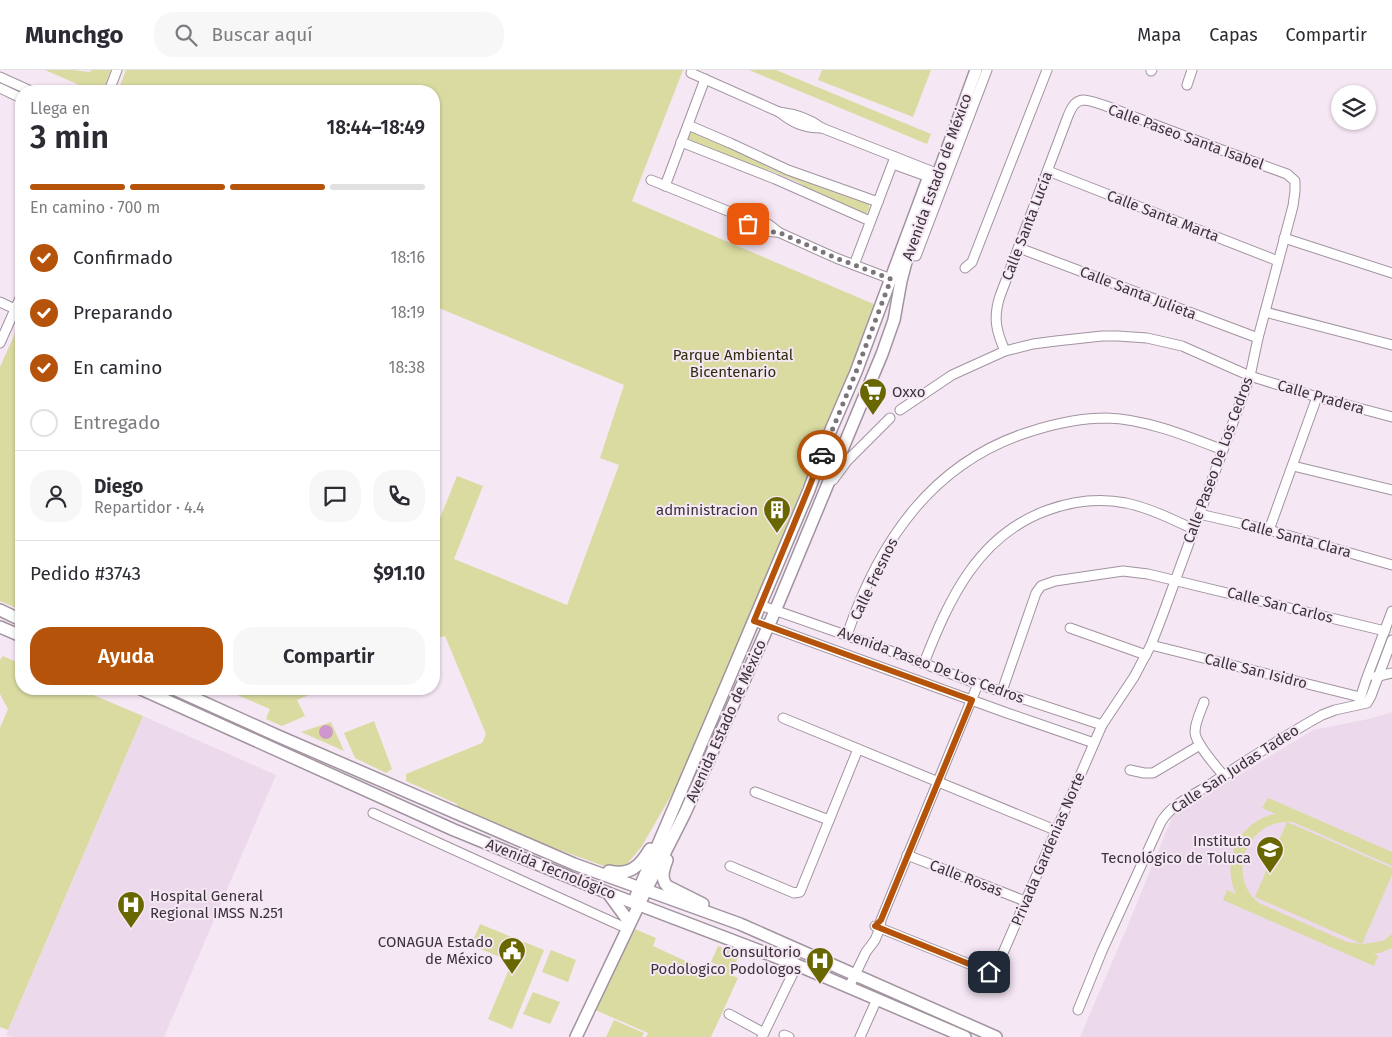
<!DOCTYPE html>
<html lang="es">
<meta charset="utf-8">
<style>
:root{--surface:#fff;--page:#f7f7f7;--text:#2b2b33;--muted:#7c7c81;--line:#e1e1e2;--accent:#b45309}
body{margin:0;font-family:"Fira Sans",sans-serif;background:var(--page);color:var(--text);height:100vh;display:flex;flex-direction:column;font-size:19px;white-space:nowrap}
*{box-sizing:border-box;margin:0}
p{font-size:16px;color:var(--muted)}
.icon{flex:none;width:28px;height:28px;fill:none;stroke:currentColor;stroke-width:2;stroke-linecap:round;stroke-linejoin:round}
.map{position:relative;flex:1;overflow:hidden}
.panel{position:absolute;left:15px;top:15px;width:425px;height:610px;display:flex;flex-direction:column;background:var(--surface);border-radius:20px;box-shadow:0 1px 4px #0004}
.panel>*{flex:none}
.fabs{position:absolute;left:1331px;top:15px;display:grid;gap:10px}
.fabs a{display:grid;place-items:center;width:45px;height:45px;border-radius:50%;background:var(--surface);box-shadow:0 1px 4px #0004;font-size:25px}
.pin{position:absolute;display:grid;place-items:center;width:42px;height:42px;color:#fff;margin:-21px;border-radius:10px;box-shadow:0 2px 8px #0006}
.courier{position:absolute;display:grid;place-items:center;width:50px;height:50px;margin:-25px;border:4px solid #b45309;border-radius:50%;background:#fff;color:#222;box-shadow:0 1px 6px #0007}
.head em{font-style:normal;font-weight:600}
.head div{display:flex;flex-direction:column-reverse}
.head{display:flex;align-items:center;justify-content:space-between;height:85px;padding:0 15px}
h1{font-size:32px;font-weight:600;line-height:38px}
.bar{display:grid;grid-template-columns:repeat(4,1fr);gap:8px 5px;align-content:center;height:60px;padding:0 15px}
.bar i{height:6px;border-radius:4px;background:var(--line)}
.bar .current{background:var(--accent)}
.bar p{grid-column:span 4}
.line{display:flex;align-items:center;gap:12px;padding:0 15px;border-top:1px solid var(--line)}
.line div{flex:1}
.round{display:grid;place-items:center;flex:none;width:52px;height:52px;border-radius:20px;background:var(--page)}
ol{padding:0 15px;list-style:none}
li{display:flex;align-items:center;gap:15px;height:55px}
li p{margin-inline-start:auto}
li .icon{padding:5px;border-radius:50%;background:var(--accent);color:#fff;stroke-width:4}
li:last-child{color:var(--muted)}
li i{width:28px;height:28px;border:2px solid var(--line);border-radius:50%}
.cta{display:flex;gap:10px;margin-top:auto;padding:10px 15px}
.cta a{flex:1;height:58px;border-radius:20px;background:var(--accent);color:#fff;font-size:20px;font-weight:600;line-height:58px;text-align:center}
.cta a+a{background:var(--page);color:var(--text)}
header{display:flex;align-items:center;gap:30px;box-sizing:border-box;height:70px;padding:0 25px;background:var(--surface);border-bottom:1px solid var(--line)}
header strong{font-size:24px}
nav{display:flex;gap:28px;margin-inline-start:auto;font-size:18px}
.search{width:350px;height:45px;background:var(--page);display:flex;align-items:center;gap:12px;box-sizing:border-box;padding:0 18px;border-radius:20px;color:var(--muted);font-size:19px}
.map>svg:first-child{display:block}
</style>
<header>
<strong>Munchgo</strong>
<div class="search"><svg class="icon" aria-label="search" viewBox="0 0 24 24"><circle cx="10" cy="10" r="6"/><path d="M15 15l6 6"/></svg>Buscar aquí</div>
<nav><a>Mapa</a><a>Capas</a><a>Compartir</a></nav>
</header>
<div class="map">
<svg width="1392" height="967" viewBox="0 0 1392 967">
<rect width="100%" height="100%" fill="#f6e7f5"/>
<g fill="#edd9ec">
<path d="M1392,642V967H1080L1125,862L1173,745L1313,660L1369,649Z"/>
<path d="M143,646L276,705L164,967H11L6,965Z"/>
</g>
<g fill="#dadba1">
<path d="M45,0H73L89,2L92,0H111L103,21H93Z"/>
<path d="M126,0H683L632,131L876,235L745,559L677,715L642,776L627,794L612,799L535,771L456,737L457,734L406,711V704L482,673L486,664L445,566L434,569V463L457,406L483,416L454,489L567,535L619,395L600,388L624,315L434,236V21H118Z"/>
<path d="M749,0H776L931,64L927,74Z"/>
<path d="M822,0H931L913,47L818,10Z"/>
<path d="M694,61L734,78L772,99L824,116L867,132C870,136 870,139 867,143H864L819,126L798,112L774,102L739,90L697,74L690,70L688,68L689,64Z"/>
<path d="M21,250V540L0,531V297Z"/>
<path d="M3,586L21,594V619H79L143,646L8,960L0,957V658L8,639L0,624V590Z"/>
<path d="M209,619H323L297,630L305,646L282,656L266,649L270,639L235,624L216,622Z"/>
<path d="M374,651L392,699L386,703L355,688L344,663Z"/>
<path d="M331,652L344,681L301,662Z"/>
<path d="M1268,728L1392,782V796L1293,752C1249,747 1224,805 1259,833L1347,872L1362,874L1255,827L1287,752L1392,798V805L1362,874L1383,871L1392,864V878L1380,883H1374L1378,886L1374,896L1223,830L1227,820L1236,824C1220,791 1240,750 1276,744L1262,738Z"/>
<path d="M480,854L544,880L512,959L488,949L512,892L471,875Z"/>
<path d="M635,859L656,868L653,876L716,905L720,896L711,892L718,876L739,885L731,905L738,908L711,967H646L648,963L593,939Z"/>
<path d="M551,880L576,890L568,912L542,902Z"/>
<path d="M533,922L560,932L550,954L523,944Z"/>
<path d="M614,950L644,963L642,967H606Z"/>
</g>
<circle fill="#cf98cd" cx="326" cy="662" r="7"/>
<g fill="none" stroke-linecap="round" stroke-linejoin="round">
<defs>
<g id="minor">
<path d="M1151,1L1152,0"/>
<path d="M691,3L779,42C793,53 803,58 822,58"/>
<path d="M0,7L31,21"/>
<path d="M1187,15L1192,0"/>
<path d="M0,18L21,28"/>
<path d="M109,21L117,0"/>
<path d="M779,42C796,44 809,48 822,58L931,101"/>
<path d="M688,55L730,73L788,100L878,132"/>
<path d="M681,72L775,109L870,151"/>
<path d="M893,94L929,107"/>
<path d="M1048,101L1278,191"/>
<path d="M651,110L740,146C750,156 763,163 778,162"/>
<path d="M665,116L705,9"/>
<path d="M740,146C754,147 768,152 778,162L836,188L891,209"/>
<path d="M1284,168L1392,203"/>
<path d="M1019,178L1258,268"/>
<path d="M916,186L987,0"/>
<path d="M854,195L895,87"/>
<path d="M965,198L972,192L1047,0"/>
<path d="M0,232L15,239"/>
<path d="M1265,242L1392,275"/>
<path d="M0,273L21,226"/>
<path d="M900,340L952,305L1005,281L1033,274L1056,271L1102,266H1118L1147,268L1182,276L1250,306L1317,327L1392,347"/>
<path d="M1293,396L1392,420"/>
<path d="M833,410L847,391L890,348"/>
<path d="M1199,444L1269,460L1392,495"/>
<path d="M1269,460L1317,327"/>
<path d="M760,535L885,579L978,614L1102,655"/>
<path d="M754,551L1007,643L1094,673"/>
<path d="M1070,558L1146,585"/>
<path d="M847,565C879,471 933,391 1032,361C1057,353 1081,348 1107,348C1145,349 1187,366 1223,380"/>
<path d="M1151,575L1360,627"/>
<path d="M924,593C949,529 978,465 1048,440C1073,431 1100,428 1126,433C1149,438 1172,449 1193,459"/>
<path d="M1375,607L1392,603"/>
<path d="M1002,621L1036,523L1041,516L1055,511L1123,501L1148,504L1385,561"/>
<path d="M1204,632C1201,641 1195,652 1195,662C1195,673 1216,696 1223,705"/>
<path d="M1359,632L1366,610L1392,541"/>
<path d="M783,648L1055,760"/>
<path d="M1130,700L1144,703H1153L1200,675"/>
<path d="M755,722L829,750"/>
<path d="M373,743L628,859"/>
<path d="M907,785L1025,831"/>
<path d="M730,796L794,823L800,822L858,679"/>
<path d="M875,856L989,902L994,901L996,899L1102,655L1134,607L1151,575L1163,544L1250,306L1258,268L1293,136L1295,121V111L1287,104C1237,86 1187,67 1137,48C1124,43 1095,30 1083,30C1074,31 1071,39 1068,46L1000,226C993,247 996,261 1005,281"/>
<path d="M849,917L866,882L875,870L880,858L881,850L978,614"/>
<path d="M1078,940L1102,881L1161,752C1171,735 1190,727 1206,717C1244,692 1282,667 1322,645L1335,640L1367,633L1371,626L1392,570"/>
<path d="M729,944L764,963"/>
<path d="M784,965L789,967"/>
<path d="M762,967L797,895"/>
<path d="M860,967L877,929"/>
</g>
<g id="major">
<path d="M0,540L21,550"/>
<path d="M0,557L21,566"/>
<path d="M141,619L454,760L608,823L797,895L965,967"/>
<path d="M174,619L278,666L574,794L740,854L996,967"/>
<path d="M667,790C664,798 660,808 667,816L703,834"/>
<path d="M609,801C630,806 640,796 650,779"/>
<path d="M608,823L627,849"/>
<path d="M636,826L729,609L809,420L830,362L856,302L928,109"/>
<path d="M576,967L646,820L685,743L775,541L882,284L894,250L901,211L906,192L976,0"/>
</g>
</defs>
<use href="#minor" stroke="#a193a0" stroke-width="11"/>
<use href="#major" stroke="#a193a0" stroke-width="14"/>
<use href="#minor" stroke="#fff" stroke-width="9"/>
<use href="#major" stroke="#fff" stroke-width="11"/>
</g>
<g fill="none" stroke-linecap="round" stroke-linejoin="round">
<path stroke="#7c737b" stroke-width="5" stroke-dasharray="0 9" d="M748,154L768,162H778L836,188L891,209L856,302L822,385"/>
<path stroke="#b45309" stroke-width="6" d="M822,385L808,420L754,551L972,630L881,850L875,856L989,902"/>
</g>
<defs>
<symbol id="supermarket-pin" viewBox="-11 -11 22 30"><path d="M0 17L-7.5 6A9.5 9.5 0 1 1 7.5 6Z" fill="#696700" stroke="#f6e7f5"/><path d="M-6-5.5h2.5l.6 2H6L4.5 2H-2.5L-4.4-4H-6ZM-1.5 3.2a1.3 1.3 0 1 0 .1 0ZM3 3.2a1.3 1.3 0 1 0 .1 0Z" fill="#fff"/></symbol>
<symbol id="building-pin" viewBox="-11 -11 22 30"><path d="M0 17L-7.5 6A9.5 9.5 0 1 1 7.5 6Z" fill="#696700" stroke="#f6e7f5"/><path d="M-4-6H4V6H1V3H-1V6H-4ZM-2.5-4.3h1.7v1.8h-1.7ZM.8-4.3h1.7v1.8H.8ZM-2.5-1h1.7V.8h-1.7ZM.8-1h1.7V.8H.8Z" fill="#fff"/></symbol>
<symbol id="university-pin" viewBox="-11 -11 22 30"><path d="M0 17L-7.5 6A9.5 9.5 0 1 1 7.5 6Z" fill="#696700" stroke="#f6e7f5"/><path d="M0-5L7-2L0 1L-7-2ZM-4 1L0 2.5L4 1V4Q0 6-4 4Z" fill="#fff"/></symbol>
<symbol id="hospital-pin" viewBox="-11 -11 22 30"><path d="M0 17L-7.5 6A9.5 9.5 0 1 1 7.5 6Z" fill="#696700" stroke="#f6e7f5"/><path d="M-5-5h3v3.5h4V-5h3V5h-3V1.5h-4V5h-3Z" fill="#fff"/></symbol>
<symbol id="civic-pin" viewBox="-11 -11 22 30"><path d="M0 17L-7.5 6A9.5 9.5 0 1 1 7.5 6Z" fill="#696700" stroke="#f6e7f5"/><path d="M-.6-6.5H3V-4.5H.6V-3L4-1V1h2V6H-6V1h2V-1L-.6-3ZM-1.2 2.5V6h2.4V2.5Z" fill="#fff"/></symbol>
</defs>
<g fill-rule="evenodd">
<use href="#supermarket-pin" x="857" y="306" width="32" height="43"/>
<use href="#building-pin" x="761" y="424" width="32" height="43"/>
<use href="#university-pin" x="1254" y="764" width="32" height="43"/>
<use href="#hospital-pin" x="115" y="819" width="32" height="43"/>
<use href="#civic-pin" x="496" y="865" width="32" height="43"/>
<use href="#hospital-pin" x="804" y="875" width="32" height="43"/>
</g>
<g text-anchor="middle" dominant-baseline="central" stroke-width="4" stroke-linejoin="round" paint-order="stroke">
<g font-size="15" fill="#3a343a" stroke="#f6e7f5">
<text transform="translate(1186 67) rotate(20)">Calle Paseo Santa Isabel</text>
<text transform="translate(937 107) rotate(-70)">Avenida Estado de México</text>
<text transform="translate(1163 146) rotate(21)">Calle Santa Marta</text>
<text transform="translate(1027 156) rotate(-69)">Calle Santa Lucía</text>
<text transform="translate(1138 223) rotate(21)">Calle Santa Julieta</text>
<text transform="translate(1321 327) rotate(16)">Calle Pradera</text>
<text transform="translate(1218 390) rotate(-70)">Calle Paseo De Los Cedros</text>
<text transform="translate(1296 468) rotate(15)">Calle Santa Clara</text>
<text transform="translate(874 509) rotate(-64)">Calle Fresnos</text>
<text transform="translate(1280 535) rotate(14)">Calle San Carlos</text>
<text transform="translate(931 595) rotate(20)">Avenida Paseo De Los Cedros</text>
<text transform="translate(1256 601) rotate(14)">Calle San Isidro</text>
<text transform="translate(726 651) rotate(-66)">Avenida Estado de México</text>
<text transform="translate(1235 699) rotate(-33)">Calle San Judas Tadeo</text>
<text transform="translate(1048 779) rotate(-67)">Privada Gardenias Norte</text>
<text transform="translate(551 799) rotate(22)">Avenida Tecnológico</text>
<text transform="translate(966 808) rotate(21)">Calle Rosas</text>
</g>
<g font-size="15" fill="#2d2d0c" stroke="#f6e7f5">
<text x="733" y="285">Parque Ambiental<tspan x="733" dy="17">Bicentenario</tspan></text>
</g>
<g font-size="15" fill="#3a343a" stroke="#f6e7f5" text-anchor="end">
<text x="892" y="322" text-anchor="start">Oxxo</text>
<text x="758" y="440">administracion</text>
<text x="1251" y="771">Instituto<tspan x="1251" dy="17">Tecnológico de Toluca</tspan></text>
<text x="150" y="826" text-anchor="start">Hospital General<tspan x="150" dy="17">Regional IMSS N.251</tspan></text>
<text x="493" y="872">CONAGUA Estado<tspan x="493" dy="17">de México</tspan></text>
<text x="801" y="882">Consultorio<tspan x="801" dy="17">Podologico Podologos</tspan></text>
</g>
</g>
</svg>
<div class="fabs">
<a><svg class="icon" aria-label="layers" viewBox="0 0 24 24"><path d="M12 4l9 5-9 5-9-5zM3 14l9 5 9-5"/></svg></a>
</div>
<div class="pin" style="left:748px;top:154px;background:#ea580c"><svg class="icon" aria-label="bag" viewBox="0 0 24 24"><path d="M5 8h14l-1 12H6zM9 8a3 3 0 0 1 6 0"/></svg></div>
<div class="pin" style="left:989px;top:902px;background:#1f2937"><svg class="icon" aria-label="home" viewBox="0 0 24 24"><path d="M3 11l9-7 9 7M6 9v11h12V9"/></svg></div>
<div class="courier" style="left:822px;top:385px"><svg class="icon" aria-label="car" viewBox="0 0 24 24"><path d="M5 17H2v-5l4-1 3-4h7l3 4 3 1v5h-3M9 17h6M6 11h13"/><circle cx="7" cy="17" r="2"/><circle cx="17" cy="17" r="2"/></svg></div>
<section class="panel">
<div class="head"><div><h1>3 min</h1><p>Llega en</p></div><em>18:44–18:49</em></div>
<div class="bar"><i class="current"></i><i class="current"></i><i class="current"></i><i></i><p>En camino · 700 m</p></div>
<ol>
<li><svg class="icon" aria-label="check" viewBox="0 0 24 24"><path d="M5 12l5 5 9-10"/></svg>Confirmado<p>18:16</p></li>
<li><svg class="icon" aria-label="check" viewBox="0 0 24 24"><path d="M5 12l5 5 9-10"/></svg>Preparando<p>18:19</p></li>
<li><svg class="icon" aria-label="check" viewBox="0 0 24 24"><path d="M5 12l5 5 9-10"/></svg>En camino<p>18:38</p></li>
<li><i></i>Entregado</li>
</ol>
<div class="line" style="height:90px"><a class="round"><svg class="icon" aria-label="person" viewBox="0 0 24 24"><circle cx="12" cy="8" r="4"/><path d="M4 21q1-7 8-7t8 7"/></svg></a><div><b>Diego</b><p>Repartidor · 4.4</p></div><a class="round"><svg class="icon" aria-label="chat" viewBox="0 0 24 24"><path d="M4 5h16v11H9l-5 4z"/></svg></a><a class="round"><svg class="icon" aria-label="phone" viewBox="0 0 24 24"><path d="M5 4h4l2 5-3 2q2 4 5 5l2-3 5 2v4C11 20 4 13 5 4z"/></svg></a></div>
<div class="line" style="height:65px"><div>Pedido #3743</div><b>$91.10</b></div>
<div class="cta"><a>Ayuda</a><a>Compartir</a></div>
</section>
</div>
